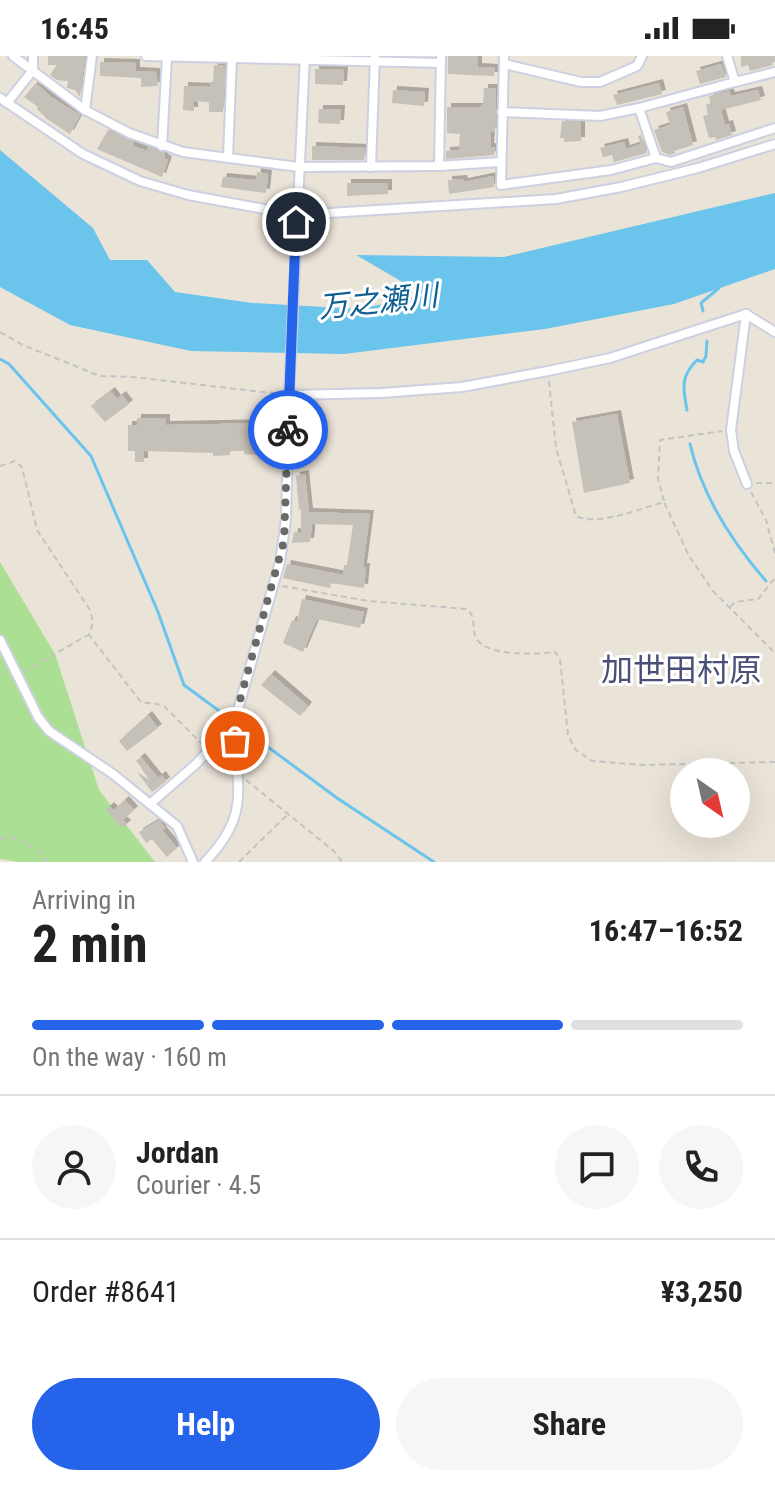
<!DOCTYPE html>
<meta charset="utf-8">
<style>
:root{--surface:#fff;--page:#f6f6f6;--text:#222;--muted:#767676;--line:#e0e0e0;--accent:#2563eb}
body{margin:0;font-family:"Roboto Condensed","Noto Sans JP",sans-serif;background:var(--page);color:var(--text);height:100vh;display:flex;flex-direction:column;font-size:30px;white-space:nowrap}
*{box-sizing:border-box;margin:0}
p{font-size:26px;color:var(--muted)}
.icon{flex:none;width:44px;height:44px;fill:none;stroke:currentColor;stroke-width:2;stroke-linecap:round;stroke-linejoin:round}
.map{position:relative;height:806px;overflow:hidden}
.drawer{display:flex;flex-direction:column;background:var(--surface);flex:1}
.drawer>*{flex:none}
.needle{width:52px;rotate:146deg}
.fabs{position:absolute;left:670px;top:702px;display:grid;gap:16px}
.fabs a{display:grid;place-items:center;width:80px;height:80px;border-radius:50%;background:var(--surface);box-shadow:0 8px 32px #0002;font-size:40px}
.pin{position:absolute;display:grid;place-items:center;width:68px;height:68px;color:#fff;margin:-34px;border:4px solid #fff;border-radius:50%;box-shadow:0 2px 8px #0007}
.courier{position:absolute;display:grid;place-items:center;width:80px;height:80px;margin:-40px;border:6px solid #2563eb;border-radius:50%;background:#fff;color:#222;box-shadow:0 2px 10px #0007}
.summary em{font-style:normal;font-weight:700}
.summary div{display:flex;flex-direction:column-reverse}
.summary{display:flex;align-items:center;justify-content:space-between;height:136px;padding:0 32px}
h1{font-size:52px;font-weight:700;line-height:60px}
.bar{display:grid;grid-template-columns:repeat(4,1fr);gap:12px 8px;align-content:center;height:96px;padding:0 32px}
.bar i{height:10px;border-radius:6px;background:var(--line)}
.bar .current{background:var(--accent)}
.bar p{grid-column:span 4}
.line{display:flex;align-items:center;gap:20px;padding:0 32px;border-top:2px solid var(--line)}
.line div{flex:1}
.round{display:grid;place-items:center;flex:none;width:84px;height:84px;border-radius:42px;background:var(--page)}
.primary-button{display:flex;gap:16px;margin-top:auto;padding:16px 32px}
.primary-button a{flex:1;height:92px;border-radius:48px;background:var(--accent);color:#fff;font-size:32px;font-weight:700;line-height:92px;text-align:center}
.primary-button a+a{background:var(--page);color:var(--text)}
.status{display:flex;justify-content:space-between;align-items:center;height:56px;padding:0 40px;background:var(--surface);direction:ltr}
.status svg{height:22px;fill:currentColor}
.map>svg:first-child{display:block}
</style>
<div class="status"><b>16:45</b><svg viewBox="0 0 49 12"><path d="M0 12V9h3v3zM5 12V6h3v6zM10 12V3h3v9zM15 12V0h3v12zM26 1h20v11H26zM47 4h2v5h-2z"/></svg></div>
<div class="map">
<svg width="775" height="806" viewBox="0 0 775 806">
<defs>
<filter id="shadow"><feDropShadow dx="4" dy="-4" stdDeviation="0" flood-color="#0004"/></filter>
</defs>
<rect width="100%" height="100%" fill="#eae3d8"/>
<path fill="#abe094" d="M0,506L55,598L99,734L155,806H19L0,803Z"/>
<path fill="#6bc4ec" d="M0,94L93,172L110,204H147L175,236L252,247L359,253L425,239L356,199L504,201L775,137V213L674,248L545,273L344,298L191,295L70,269L0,231Z"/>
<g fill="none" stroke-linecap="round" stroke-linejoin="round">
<g stroke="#6bc4ec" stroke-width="3">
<path d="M703,255L701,247L719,232"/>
<path d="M0,303L9,308L91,400L158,556L184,629L337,742L434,806"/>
<path d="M687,354C683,332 680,321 697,304L703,306L706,300L707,285"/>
<path d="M690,388C702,439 732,486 766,525"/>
</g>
</g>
<g fill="#c5c0b8" filter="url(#shadow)">
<path d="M48,0H85L80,41L75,34L67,32L68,25L57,24L50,19L57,9H48Z"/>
<path d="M448,0H478V11L495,12L494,20L448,18Z"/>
<path d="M741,0H775V5L772,6L773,9L750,15L748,9L741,11Z"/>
<path d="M100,6L136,7V15L156,16L158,30L141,31V22L100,20Z"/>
<path d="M721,8L726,21L700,28L696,15Z"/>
<path d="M214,9L225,10L223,56H209V47L207,46L194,45V55L183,54L184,30L210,31V26H213Z"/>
<path d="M315,13L344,14L343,29L315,28Z"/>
<path d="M36,27L51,41L80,59L70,78L47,63L37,53L38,51L24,41Z"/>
<path d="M659,27L662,38L617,49L613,39Z"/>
<path d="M484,32H496L495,76H491L490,91L495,92L494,99L446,103V95L459,94L460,78L447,77V51H480L483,48Z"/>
<path d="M393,34L425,36L424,50L392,47Z"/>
<path d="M758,34L761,44L721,54L725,69L729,68L732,79L716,84L715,81L709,82L703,60L708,59L706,49L711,47L709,40L729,35L731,40Z"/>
<path d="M683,51L693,89L674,95L675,97L670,99L662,96L654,74L670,69L666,56Z"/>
<path d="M319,53H341L340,68L318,67Z"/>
<path d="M562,65L581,66V85L564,86V82H560Z"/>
<path d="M108,74L134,86L133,90L147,95L148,91L165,97L164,102L168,104L162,121L97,93Z"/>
<path d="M641,79L647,97L614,106L612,99L603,101L600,92L624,86L626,93L641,88L638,80Z"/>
<path d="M312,90L365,92L364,104H312Z"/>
<path d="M257,116L268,118L266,137L221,131L223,121L256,124Z"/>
<path d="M493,120L494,131L449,138L448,124L463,123L464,126Z"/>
<path d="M347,127H388V138L347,140Z"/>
<path d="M111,335L117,343L122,339L129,348L105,366L91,350Z"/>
<path d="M617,358L630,427L584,437L572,366Z"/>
<path d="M137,362H166V369L274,367V394L261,395L260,398L256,399L244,398V395H230V399L213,400V397L144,395V406H135V395H128V369H137Z"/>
<path d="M305,418L309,456L370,458L363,511H366L364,532L331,527L330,532L283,522L287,508L343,519L344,509H347L353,469L312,468L310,486L292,487L294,476L301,477V453L299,454L296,420Z"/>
<path d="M302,543L364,556L360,572L317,563L303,596L283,587L292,564L297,566Z"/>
<path d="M271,618L308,650L300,660L261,629Z"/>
<path d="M148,659L158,672L127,695L119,685Z"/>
<path d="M141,701L158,722L162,719L166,725L152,736L137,716L153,726L136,705Z"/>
<path d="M125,744L134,754L123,764L127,768L122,772L106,754L110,750L114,754Z"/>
<path d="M159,764L165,772L162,774L177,792L167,801L152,783L146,787L139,776Z"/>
</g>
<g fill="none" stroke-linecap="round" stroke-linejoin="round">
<defs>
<g id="minor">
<path d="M13,0L85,54L129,77L183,96L299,111L439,110L500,106"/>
<path d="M146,0L441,7"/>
<path d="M504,0L501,129L611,114L656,102L671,106L775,72"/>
<path d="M504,8L581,26H600L637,10L642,0"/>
<path d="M735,26L775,16"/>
<path d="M0,42L83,98L140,125L188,139L297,159L556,143L621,131L698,112L775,88"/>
<path d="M7,47L33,14V0"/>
<path d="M639,52L656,102"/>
<path d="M85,54L92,0"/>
<path d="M502,56L600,60L639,52L735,26L727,0"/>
<path d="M162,90L167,0"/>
<path d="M228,102L232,0"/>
<path d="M439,110L441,0"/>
<path d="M371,111L375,0"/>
<path d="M746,258L731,374L734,395L747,428"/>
<path d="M746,258L775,276"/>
<path d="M289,339L381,337L462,331L548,315L610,302L746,258"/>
<path d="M0,584L38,661L49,675L113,718L177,770L193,806"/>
<path d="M151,747L196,708L221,681L235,676"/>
<path d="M205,806C260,749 228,722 237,657L280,506L286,463L289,339L305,0"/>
</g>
</defs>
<use href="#minor" stroke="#cdd0e0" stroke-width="12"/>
<g stroke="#c3c3c3" stroke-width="2" stroke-dasharray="6 4" stroke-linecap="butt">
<path d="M0,276L23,289L100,320L133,321L280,338"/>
<path d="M549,325L556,392L576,460C595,471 643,452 664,446L689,500L713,535L775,597"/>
<path d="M0,410L15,405L22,411L37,474L90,554L93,566L89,579L141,646L163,649L204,690"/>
<path d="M756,427H775"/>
<path d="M751,436L766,464L775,497"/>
<path d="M664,445L658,422L660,384L722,375"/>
<path d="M282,530L368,545L467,553C477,562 471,572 476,582C486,601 537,598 555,596L560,603L568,679L576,694L592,705L642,709L775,706"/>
<path d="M730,551L735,546L758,543L775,522"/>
<path d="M24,616L88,579"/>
<path d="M246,724L335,796L342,806"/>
<path d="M0,783C23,778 33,791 48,806"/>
<path d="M239,806L286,760"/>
</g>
<use href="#minor" stroke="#fff" stroke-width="8"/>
</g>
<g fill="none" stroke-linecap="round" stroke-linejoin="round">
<path stroke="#6b6965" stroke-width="8" stroke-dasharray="0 14.4" d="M235,685L240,644L284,485L288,374"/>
<path stroke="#2563eb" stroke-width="10" d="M288,374L296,166"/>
</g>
<g text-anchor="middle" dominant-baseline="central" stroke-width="6" stroke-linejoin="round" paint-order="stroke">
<g font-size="30" font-style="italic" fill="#0f5f93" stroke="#fff">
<text transform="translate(378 245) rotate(-6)">万之瀬川</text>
</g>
<g font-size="32" fill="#494f76" stroke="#fff">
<text x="681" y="614">加世田村原</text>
</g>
</g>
</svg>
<div class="fabs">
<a><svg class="needle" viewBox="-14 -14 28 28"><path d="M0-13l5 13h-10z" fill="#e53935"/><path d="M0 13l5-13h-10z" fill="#767676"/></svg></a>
</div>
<div class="pin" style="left:235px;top:685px;background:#ea580c"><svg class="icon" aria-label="bag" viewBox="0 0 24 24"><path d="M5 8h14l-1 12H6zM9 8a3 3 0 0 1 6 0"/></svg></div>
<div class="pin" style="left:296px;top:166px;background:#1f2937"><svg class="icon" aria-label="home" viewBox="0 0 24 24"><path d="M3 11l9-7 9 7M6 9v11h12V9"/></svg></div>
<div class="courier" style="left:288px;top:374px"><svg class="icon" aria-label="bike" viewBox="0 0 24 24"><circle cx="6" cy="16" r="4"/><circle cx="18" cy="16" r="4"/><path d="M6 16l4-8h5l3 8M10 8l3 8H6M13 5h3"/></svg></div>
</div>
<section class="drawer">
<div class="summary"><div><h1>2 min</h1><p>Arriving in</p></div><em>16:47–16:52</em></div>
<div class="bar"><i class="current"></i><i class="current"></i><i class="current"></i><i></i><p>On the way · 160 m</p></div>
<div class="line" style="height:144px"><a class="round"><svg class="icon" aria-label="person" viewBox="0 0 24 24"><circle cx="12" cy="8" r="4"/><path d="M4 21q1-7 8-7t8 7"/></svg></a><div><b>Jordan</b><p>Courier · 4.5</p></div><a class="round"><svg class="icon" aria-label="chat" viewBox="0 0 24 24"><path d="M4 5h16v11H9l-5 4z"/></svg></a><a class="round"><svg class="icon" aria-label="phone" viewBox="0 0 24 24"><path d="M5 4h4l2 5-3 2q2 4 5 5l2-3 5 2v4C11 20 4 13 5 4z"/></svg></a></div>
<div class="line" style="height:104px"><div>Order #8641</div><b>¥3,250</b></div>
<div class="primary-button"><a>Help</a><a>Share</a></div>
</section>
